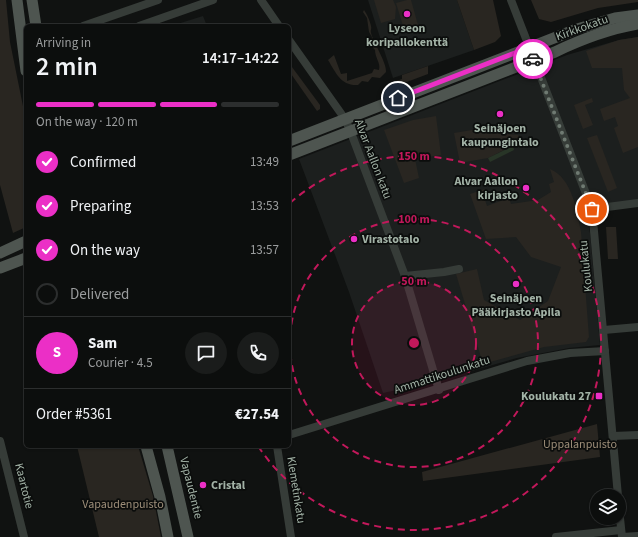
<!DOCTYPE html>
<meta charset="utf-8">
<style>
:root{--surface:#0c0e0d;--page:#1a1c1b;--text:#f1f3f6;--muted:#9a9c9d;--line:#2c2e2e;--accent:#eb2fc6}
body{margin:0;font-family:"Source Sans 3",sans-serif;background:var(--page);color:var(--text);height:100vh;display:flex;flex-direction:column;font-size:15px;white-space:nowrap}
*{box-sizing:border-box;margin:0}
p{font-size:13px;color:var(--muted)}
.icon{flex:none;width:22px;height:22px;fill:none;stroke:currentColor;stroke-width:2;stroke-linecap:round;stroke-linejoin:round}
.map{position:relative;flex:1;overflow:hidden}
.sheet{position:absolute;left:24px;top:24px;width:267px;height:424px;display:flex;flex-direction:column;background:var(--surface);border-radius:6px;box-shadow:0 1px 3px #0004,0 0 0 1px var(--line)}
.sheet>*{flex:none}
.fabs{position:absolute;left:590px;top:489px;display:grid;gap:8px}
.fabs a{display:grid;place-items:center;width:36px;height:36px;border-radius:50%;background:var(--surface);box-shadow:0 1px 3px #0004,0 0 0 1px var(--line);font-size:20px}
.pin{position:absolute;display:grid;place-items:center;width:34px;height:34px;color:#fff;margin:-17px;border:2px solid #fff;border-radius:50%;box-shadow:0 1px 4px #0007}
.courier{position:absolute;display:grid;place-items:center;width:40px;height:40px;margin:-20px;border:3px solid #eb2fc6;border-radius:50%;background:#fff;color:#222;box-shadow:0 1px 5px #0007}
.overview em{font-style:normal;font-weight:600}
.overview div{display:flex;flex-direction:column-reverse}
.overview{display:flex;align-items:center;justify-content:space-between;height:68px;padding:0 12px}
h1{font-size:26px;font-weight:600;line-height:30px}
.bar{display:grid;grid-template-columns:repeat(4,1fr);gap:6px 4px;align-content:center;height:48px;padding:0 12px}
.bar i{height:5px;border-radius:3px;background:var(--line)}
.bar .active{background:var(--accent)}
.bar p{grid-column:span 4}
.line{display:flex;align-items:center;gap:10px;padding:0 12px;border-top:1px solid var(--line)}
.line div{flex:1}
.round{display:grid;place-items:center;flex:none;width:42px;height:42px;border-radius:21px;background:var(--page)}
ol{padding:0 12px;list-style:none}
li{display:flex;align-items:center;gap:12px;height:44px}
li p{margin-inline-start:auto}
li .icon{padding:4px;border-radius:50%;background:var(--accent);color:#fff;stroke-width:4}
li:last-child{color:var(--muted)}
li i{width:22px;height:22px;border:2px solid var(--line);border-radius:50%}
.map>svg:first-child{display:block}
</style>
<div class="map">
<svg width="638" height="537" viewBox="0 0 638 537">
<rect width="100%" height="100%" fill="#101211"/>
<g fill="#1c1f1e">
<path d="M368,0H457L474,50L393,78Z"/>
<path d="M203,16L207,26H171Z"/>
<path d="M638,37V201L585,209L590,233L600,345L569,348L517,358L430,383L383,393L349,292L299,159L567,55L619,40Z"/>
</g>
<g fill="#292621">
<path d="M0,0H6L10,42L26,121V227L13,233L0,185Z"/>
<path d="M374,0H393L396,7L395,19L381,23Z"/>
<path d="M407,0H411L418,25L404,29L396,3Z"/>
<path d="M457,0H493L501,36L495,42L474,50Z"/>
<path d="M531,0H638V2L598,8L551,22L539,19Z"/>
<path d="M364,10C367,14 370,21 371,26C372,28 370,31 371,33C374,44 387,63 386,72L380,78L372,77L368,82L362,81L358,85C341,86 336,73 328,60L334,55L341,74L347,73V81L372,73L374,69L379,70C381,63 375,58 375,50L370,44L372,37L369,32L367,18L363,12Z"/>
<path d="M638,37V147L623,153L614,128L618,126L615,117L604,121L600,109L630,98L624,90L622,68H592L586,51L619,40Z"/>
<path d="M289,63L320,105V109L317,111L289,71Z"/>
<path d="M428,66V74L396,86V81L402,79V75Z"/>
<path d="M592,98L593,102L585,105L593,125L583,129L574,105Z"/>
<path d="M436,116L441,155L415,159L419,178L404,183L384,130L413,120Z"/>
<path d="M496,126L497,130L505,129L506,134L518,135L521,139L520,142L488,158L460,163L454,133Z"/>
<path d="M597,135L617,188L608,192L587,138Z"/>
<path d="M550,169C572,178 577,211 581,232L589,337L586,342L544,347L483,364L456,274L477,269L484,300L520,320L548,301L561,267L531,257L516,237L486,239L470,194L485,189L489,198L485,200L487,206L509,198L511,204L538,200L551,192L549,184L554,182Z"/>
<path d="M606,227H616L618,259H608Z"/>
<path d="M597,424L600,457L423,481L422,472Z"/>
<path d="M77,446H138L153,496L161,537H99Z"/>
</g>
<path fill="#283527" d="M513,146L514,150L490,162L488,158Z"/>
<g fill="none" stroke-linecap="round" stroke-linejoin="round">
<g stroke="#363c38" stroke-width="8">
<path d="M261,0L279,26"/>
<path d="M511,0L592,209L618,496"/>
<path d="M83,26L158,0"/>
<path d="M139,26L213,0"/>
<path d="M289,40L345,119L350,130L405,276L439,390"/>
<path d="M592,209L638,203"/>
<path d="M405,276L444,272L459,269"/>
<path d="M604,330L638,327"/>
<path d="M289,435L527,361L570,353L605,351"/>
<path d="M613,436L638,435"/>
<path d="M0,441L24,537"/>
<path d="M277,446L291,537"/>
<path d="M619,509L622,537"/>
<path d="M556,537L621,530"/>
<path d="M622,537L638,536"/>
</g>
<g stroke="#4e5550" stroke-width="11">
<path d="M17,0L26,71"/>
<path d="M32,0L36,26"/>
<path d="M289,141L577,29L615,18L638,15"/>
<path d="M289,155L555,52C582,39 609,29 638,24"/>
<path d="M0,253L26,241"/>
<path d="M0,268L26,258"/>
<path d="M146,446L160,497L168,537"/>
<path d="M167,446L188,537"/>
</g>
</g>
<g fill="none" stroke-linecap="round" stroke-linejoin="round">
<path stroke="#6f7a72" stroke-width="4" stroke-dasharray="0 7.2" d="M533,59L592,209"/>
<path stroke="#eb2fc6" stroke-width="5" d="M398,98L528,48L533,59"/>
</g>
<circle cx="414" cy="343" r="62" fill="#c2185b" fill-opacity=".12"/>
<g fill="none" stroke="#c2185b" stroke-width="2" stroke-dasharray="7 5">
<circle cx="414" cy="343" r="62"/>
<circle cx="414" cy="343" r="124"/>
<path d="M290 203A187 187 0 1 1 258 446"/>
</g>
<g fill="#eb2fc6" stroke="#0b0d0c" stroke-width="1.5">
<circle cx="407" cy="14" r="4"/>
<circle cx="500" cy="114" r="4"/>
<circle cx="526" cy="188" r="4"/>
<circle cx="354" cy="239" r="4"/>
<circle cx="516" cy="284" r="4"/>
<rect x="595" y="392" width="8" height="8" rx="2"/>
<circle cx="203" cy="485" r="4"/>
</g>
<g text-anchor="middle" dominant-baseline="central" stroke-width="3.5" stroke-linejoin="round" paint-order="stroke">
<g font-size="12" font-weight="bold" fill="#a2b2a6" stroke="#0b0d0c">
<text x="407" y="28">Lyseon<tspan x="407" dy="14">koripallokenttä</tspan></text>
<text x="500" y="128">Seinäjoen<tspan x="500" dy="14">kaupungintalo</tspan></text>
<text x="518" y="181" text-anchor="end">Alvar Aallon<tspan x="518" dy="14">kirjasto</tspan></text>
<text x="362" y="239" text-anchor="start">Virastotalo</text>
<text x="516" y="298">Seinäjoen<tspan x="516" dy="14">Pääkirjasto Apila</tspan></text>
<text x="591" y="396" text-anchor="end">Koulukatu 27</text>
<text x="211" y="485" text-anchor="start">Cristal</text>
</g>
<g font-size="12" fill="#a2b2a6" stroke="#0b0d0c">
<text transform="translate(582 28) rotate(-20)">Kirkkokatu</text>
<text transform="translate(373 159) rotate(69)">Alvar Aallon katu</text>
<text transform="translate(586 266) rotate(-96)">Koulukatu</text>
<text transform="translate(442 375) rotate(-18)">Ammattikoulunkatu</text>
<text transform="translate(24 486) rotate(76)">Kaartotie</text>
<text transform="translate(191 488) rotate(76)">Vapaudentie</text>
<text transform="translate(296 490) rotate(81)">Klemetinkatu</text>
</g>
<g font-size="12" fill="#9d8e79" stroke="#0b0d0c">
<text x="580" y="444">Uppalanpuisto</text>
<text x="123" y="504">Vapaudenpuisto</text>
</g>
</g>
<circle cx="414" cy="343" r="6" fill="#c2185b" stroke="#0b0d0c" stroke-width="2"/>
<g font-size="12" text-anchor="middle" font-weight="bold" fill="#c2185b" stroke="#0b0d0c" stroke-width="3.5" stroke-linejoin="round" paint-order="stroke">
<text x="414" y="160">150 m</text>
<text x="414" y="223">100 m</text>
<text x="414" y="285">50 m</text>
</g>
</svg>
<div class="fabs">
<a><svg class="icon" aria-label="layers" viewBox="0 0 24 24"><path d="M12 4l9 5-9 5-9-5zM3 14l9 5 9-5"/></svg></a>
</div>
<div class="pin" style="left:592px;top:209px;background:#ea580c"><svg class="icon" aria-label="bag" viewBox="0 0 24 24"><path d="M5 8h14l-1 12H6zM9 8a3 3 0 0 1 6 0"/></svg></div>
<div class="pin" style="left:398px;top:98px;background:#1f2937"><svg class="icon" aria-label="home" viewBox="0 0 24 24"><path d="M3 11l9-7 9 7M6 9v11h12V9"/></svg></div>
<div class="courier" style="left:533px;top:59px"><svg class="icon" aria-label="car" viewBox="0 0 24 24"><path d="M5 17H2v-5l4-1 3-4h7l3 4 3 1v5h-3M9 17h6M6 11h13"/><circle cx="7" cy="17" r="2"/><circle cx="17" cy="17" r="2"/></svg></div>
<section class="sheet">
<div class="overview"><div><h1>2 min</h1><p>Arriving in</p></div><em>14:17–14:22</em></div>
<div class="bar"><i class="active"></i><i class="active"></i><i class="active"></i><i></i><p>On the way · 120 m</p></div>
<ol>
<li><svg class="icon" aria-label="check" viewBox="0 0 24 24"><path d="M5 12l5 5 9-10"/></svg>Confirmed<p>13:49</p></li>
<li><svg class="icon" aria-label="check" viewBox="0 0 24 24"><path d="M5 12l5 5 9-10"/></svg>Preparing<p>13:53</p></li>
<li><svg class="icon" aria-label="check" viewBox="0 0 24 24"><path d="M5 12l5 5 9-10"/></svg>On the way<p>13:57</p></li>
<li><i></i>Delivered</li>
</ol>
<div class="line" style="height:72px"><b class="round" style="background:var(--accent);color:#fff">S</b><div><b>Sam</b><p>Courier · 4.5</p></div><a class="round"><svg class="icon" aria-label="chat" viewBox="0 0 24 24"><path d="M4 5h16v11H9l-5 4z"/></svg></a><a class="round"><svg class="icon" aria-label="phone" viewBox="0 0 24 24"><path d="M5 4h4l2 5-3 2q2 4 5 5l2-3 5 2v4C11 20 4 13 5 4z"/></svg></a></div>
<div class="line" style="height:52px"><div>Order #5361</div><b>€27.54</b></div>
</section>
</div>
